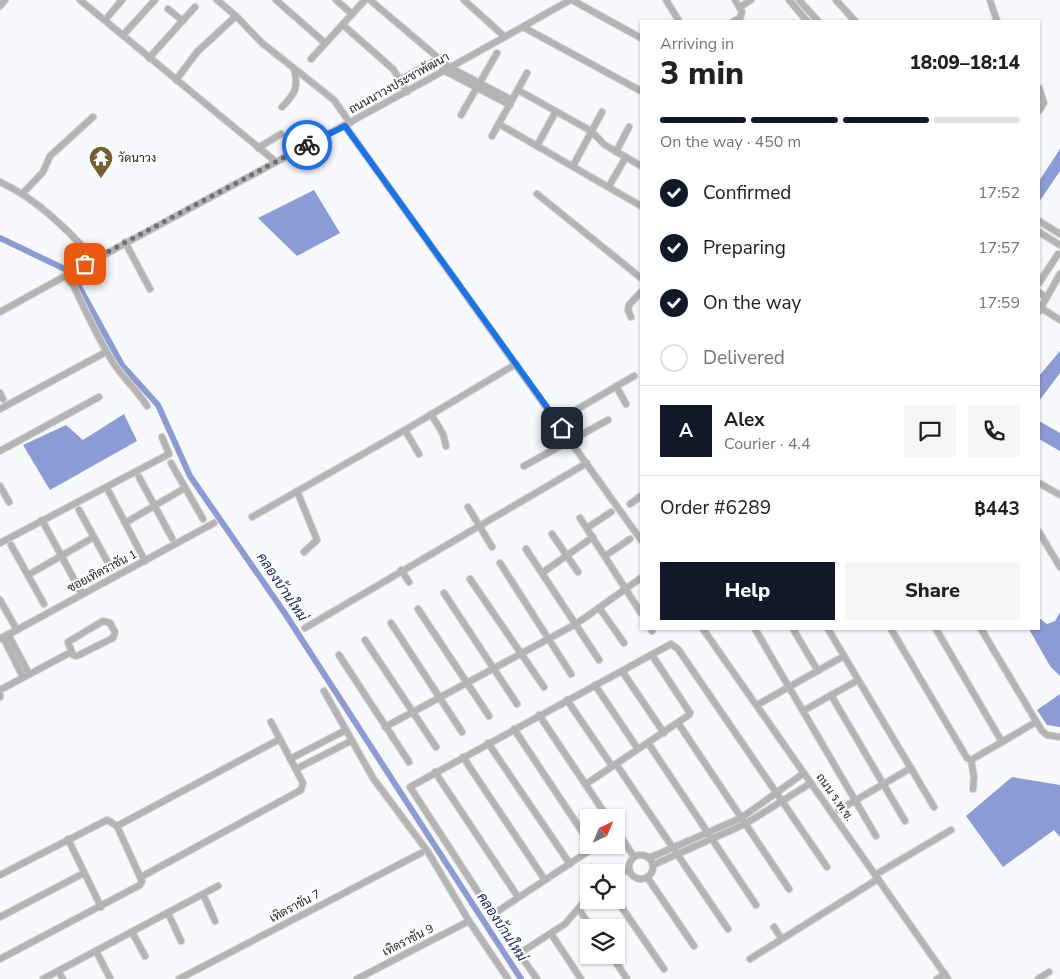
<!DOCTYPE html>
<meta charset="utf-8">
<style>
:root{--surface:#fff;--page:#f6f6f6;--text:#202124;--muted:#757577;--line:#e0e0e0;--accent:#111827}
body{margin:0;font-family:"Nunito Sans",Sarabun,sans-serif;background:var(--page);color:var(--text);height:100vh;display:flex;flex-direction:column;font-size:19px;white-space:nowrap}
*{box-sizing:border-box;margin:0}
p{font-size:16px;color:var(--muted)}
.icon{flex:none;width:28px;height:28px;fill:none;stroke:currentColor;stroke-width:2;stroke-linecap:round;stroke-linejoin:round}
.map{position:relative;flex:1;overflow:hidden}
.details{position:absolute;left:640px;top:20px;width:400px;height:610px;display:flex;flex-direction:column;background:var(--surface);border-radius:0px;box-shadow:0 1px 4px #0004}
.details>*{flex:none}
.needle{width:32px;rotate:44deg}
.buttons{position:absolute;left:580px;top:809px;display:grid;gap:10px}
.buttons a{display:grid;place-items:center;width:45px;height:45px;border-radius:0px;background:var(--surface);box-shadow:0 1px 4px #0004;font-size:25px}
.pin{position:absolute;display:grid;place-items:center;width:42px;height:42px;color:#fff;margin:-21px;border-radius:10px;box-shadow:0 2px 8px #0006}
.courier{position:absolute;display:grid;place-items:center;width:50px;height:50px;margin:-25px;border:4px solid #1a73e8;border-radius:50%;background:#fff;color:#222;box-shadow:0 1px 6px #0007}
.overview em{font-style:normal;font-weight:800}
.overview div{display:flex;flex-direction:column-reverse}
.overview{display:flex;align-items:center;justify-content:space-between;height:85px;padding:0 20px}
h1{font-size:32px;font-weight:800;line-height:38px}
.bar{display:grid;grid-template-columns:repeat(4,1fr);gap:8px 5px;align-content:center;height:60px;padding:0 20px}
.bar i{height:6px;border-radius:4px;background:var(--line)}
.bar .on{background:var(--accent)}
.bar p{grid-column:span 4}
.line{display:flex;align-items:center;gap:12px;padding:0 20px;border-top:1px solid var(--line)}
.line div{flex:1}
.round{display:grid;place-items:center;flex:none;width:52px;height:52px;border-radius:0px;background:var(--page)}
ol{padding:0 20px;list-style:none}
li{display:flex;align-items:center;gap:15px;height:55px}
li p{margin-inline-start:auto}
li .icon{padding:5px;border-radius:50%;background:var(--accent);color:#fff;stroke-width:4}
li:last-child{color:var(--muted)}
li i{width:28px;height:28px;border:2px solid var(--line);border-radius:50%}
.button{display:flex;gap:10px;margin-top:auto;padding:10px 20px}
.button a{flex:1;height:58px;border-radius:0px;background:var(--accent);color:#fff;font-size:20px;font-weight:800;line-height:58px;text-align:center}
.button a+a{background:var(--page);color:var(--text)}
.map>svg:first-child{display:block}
</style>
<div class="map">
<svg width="1060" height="979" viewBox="0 0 1060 979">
<rect width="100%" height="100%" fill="#f7f9fd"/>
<g fill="#8b9bd5">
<path d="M1060,149V171L1039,202V181Z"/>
<path d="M314,190L340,233L297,256L258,218Z"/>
<path d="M1060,351V373L1039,401V376Z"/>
<path d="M124,414L137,441L50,490L23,445L66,425L83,440Z"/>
<path d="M1039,421L1060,433V451L1039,439Z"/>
<path d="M1060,612V676L1050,666L1029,629H1039V618L1047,624L1055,621Z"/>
<path d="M1060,694V727L1047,725L1037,710Z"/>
<path d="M1012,777L1060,785V837L1054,830L1003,867L966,816Z"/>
</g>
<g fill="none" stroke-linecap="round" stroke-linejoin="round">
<path stroke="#8b9bd5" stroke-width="6" d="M0,238L71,272L122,365L158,405L190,476L284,612L521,979"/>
<defs>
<g id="minor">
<path d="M80,0L275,161"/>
<path d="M217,0L236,16"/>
<path d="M276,0L325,43"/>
<path d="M336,0L352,14"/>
<path d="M370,0L449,67L512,100"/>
<path d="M464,0L505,37"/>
<path d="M572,0L641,38"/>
<path d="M666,0L679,21"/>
<path d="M789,0L807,21"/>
<path d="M799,0L818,21"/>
<path d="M836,0L855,21"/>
<path d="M990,0L997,21"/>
<path d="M0,6L5,0"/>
<path d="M740,7L751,0"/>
<path d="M168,9L183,21"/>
<path d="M105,20L122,0"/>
<path d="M734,21L740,18L742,12L735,0"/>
<path d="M343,25L393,69L407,92"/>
<path d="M523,27L641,91"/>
<path d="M123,35L155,0"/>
<path d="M149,58L195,7"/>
<path d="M311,59L365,0"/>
<path d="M443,70L510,105"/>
<path d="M176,80L197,52L236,16L262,43L334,100L350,123"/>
<path d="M400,80L438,59"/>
<path d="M1039,88L1044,103L1039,111"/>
<path d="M518,90L591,131L605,145L641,166"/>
<path d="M282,107C295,94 299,87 294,69"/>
<path d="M461,115L497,53"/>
<path d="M499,124L641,206"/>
<path d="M345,126L641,540"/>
<path d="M492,136L527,73"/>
<path d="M537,146L556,111"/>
<path d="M258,148L281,134"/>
<path d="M616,152L629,127"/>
<path d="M573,166L602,112"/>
<path d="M0,182C37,199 67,229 94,259"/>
<path d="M609,186L626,157"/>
<path d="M23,193L43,172L50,156L93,117"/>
<path d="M537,194L641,278"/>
<path d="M1039,221L1060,234"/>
<path d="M1039,232L1060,245"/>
<path d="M125,242L150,289"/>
<path d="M65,276L73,285C86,311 98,339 114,364C124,379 138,391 147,406"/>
<path d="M1039,283L1058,254"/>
<path d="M1039,292L1046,298"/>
<path d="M1041,308L1060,320"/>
<path d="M1039,311L1060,274"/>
<path d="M0,312C189,207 382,108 570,0"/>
<path d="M631,317L628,310L629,305L641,292"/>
<path d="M616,386L626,404"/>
<path d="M0,393L3,399"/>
<path d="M0,409L106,352"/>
<path d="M431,414L443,434L446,446"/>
<path d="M557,421L634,376"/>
<path d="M405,430L419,454"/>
<path d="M0,451L99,397"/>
<path d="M171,463L203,519"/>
<path d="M524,466L608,420"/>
<path d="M139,477L172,538"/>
<path d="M1039,483L1060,495"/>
<path d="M0,486L9,502"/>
<path d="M297,491L317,540L304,552"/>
<path d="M109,492L145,561"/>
<path d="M630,504L641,496"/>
<path d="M468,507L492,547"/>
<path d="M79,510L111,568"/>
<path d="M252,517L405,430L516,364"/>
<path d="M580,518L641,613"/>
<path d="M42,520L82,594"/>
<path d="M125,523L185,488"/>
<path d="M587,528L611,512"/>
<path d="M1039,532L1060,567"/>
<path d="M552,534L578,572"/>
<path d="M0,543L169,454L162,437"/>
<path d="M11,545L44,604"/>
<path d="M526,549L599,660"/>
<path d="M605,556L630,539"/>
<path d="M500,563L571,674"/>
<path d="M401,570L409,582"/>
<path d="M542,573L593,537"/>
<path d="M28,575L94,537"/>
<path d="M470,579L544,687"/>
<path d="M444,593L517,704"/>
<path d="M0,600L17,630"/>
<path d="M418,609L489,716"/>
<path d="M600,609L624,643"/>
<path d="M103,621L110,623L115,632L113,638L77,656L73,655L68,642Z"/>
<path d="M391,623L462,732"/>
<path d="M305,628L587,463"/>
<path d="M651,629L652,631"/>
<path d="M703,629L948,979"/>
<path d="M755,629L876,836"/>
<path d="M793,629L818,671"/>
<path d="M828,629L934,807"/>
<path d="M891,629L967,758L971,760L974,777L973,789"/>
<path d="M936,629L1002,742"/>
<path d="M981,629L1042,731L1047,735L1060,737"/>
<path d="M8,634L29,674"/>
<path d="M3,637L23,677"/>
<path d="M0,639L214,523"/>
<path d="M365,640L436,747"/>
<path d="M339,655L409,762"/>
<path d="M622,671L664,733"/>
<path d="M595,685L638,749"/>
<path d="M0,690L71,652"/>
<path d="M324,691L346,730"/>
<path d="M0,695V697"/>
<path d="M831,695L905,821"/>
<path d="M567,700L612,766"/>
<path d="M757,705L844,656"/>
<path d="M803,711L858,680"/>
<path d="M539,715L608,818"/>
<path d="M678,723L789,889"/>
<path d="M385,727L576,624L641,578"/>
<path d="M514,729L589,842"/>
<path d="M488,743L570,864"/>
<path d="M648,743L756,905"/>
<path d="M463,757L545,880"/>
<path d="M290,759L346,730L373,778L428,852L469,921L508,979"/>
<path d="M971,760L1036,722"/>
<path d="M616,764L728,929"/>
<path d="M296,769L351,741"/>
<path d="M435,772L518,897"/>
<path d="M586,784L689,715L690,713L652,655"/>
<path d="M839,810L911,768"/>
<path d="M117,826L280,739"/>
<path d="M616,829L634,857"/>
<path d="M68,839L101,907"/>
<circle cx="641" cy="867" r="12"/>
<path d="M648,857L654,856L741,818L804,773"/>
<path d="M653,865L745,824L811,783"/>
<path d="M0,875L107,820L117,826L142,881L140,885L0,959"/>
<path d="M616,875L629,870"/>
<path d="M875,875L951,830"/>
<path d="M141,877L301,790L303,783L271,722"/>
<path d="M647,877L694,946"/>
<path d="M203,894L215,921"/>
<path d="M616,899L664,969"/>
<path d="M579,910L592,928"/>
<path d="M168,913L181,941"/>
<path d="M492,915L598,845"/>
<path d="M0,917L84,873"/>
<path d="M774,927L781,938"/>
<path d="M132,932L145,956"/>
<path d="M552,935L581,979"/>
<path d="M96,951L110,978"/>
<path d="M520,953L565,924L589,896"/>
<path d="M611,955L627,979"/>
<path d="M750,959L878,879"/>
<path d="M58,971L63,979"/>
<path d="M43,979L218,886"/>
<path d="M179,979L421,853"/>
<path d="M357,979L469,921"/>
<path d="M537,979L502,929L410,787L671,644L678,649L827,867"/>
<path d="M937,979L945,974"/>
<path d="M1038,979L1049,972"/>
</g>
</defs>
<use href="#minor" stroke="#d1d3d7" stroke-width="8"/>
<use href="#minor" stroke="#b5b4b2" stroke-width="6"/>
</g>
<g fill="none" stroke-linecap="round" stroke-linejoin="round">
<path stroke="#6f7073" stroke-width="5" stroke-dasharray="0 9" d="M85,264L307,145"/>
<path stroke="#1a73e8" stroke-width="6" d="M307,145L345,126L562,428"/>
</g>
<defs>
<symbol id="temple-pin" viewBox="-11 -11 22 30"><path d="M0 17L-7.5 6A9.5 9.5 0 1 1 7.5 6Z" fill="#775e2f" stroke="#fff"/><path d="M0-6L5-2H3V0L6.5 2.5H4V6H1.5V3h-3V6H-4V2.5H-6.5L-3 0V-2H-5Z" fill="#fff"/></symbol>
</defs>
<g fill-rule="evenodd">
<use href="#temple-pin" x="87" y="144" width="28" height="38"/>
</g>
<g text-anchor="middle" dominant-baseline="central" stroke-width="4" stroke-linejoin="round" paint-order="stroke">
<g font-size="12" fill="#262728" stroke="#fff">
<text transform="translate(399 83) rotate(-29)">ถนนนาวงประชาพัฒนา</text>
<text transform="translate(102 571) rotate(-28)">ซอยเทิดราชัน 1</text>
<text transform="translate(835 797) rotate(55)">ถนน ร.พ.ช.</text>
<text transform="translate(295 906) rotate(-28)">เทิดราชัน 7</text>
<text transform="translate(408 940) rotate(-27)">เทิดราชัน 9</text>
</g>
<g font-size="12" fill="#262728" stroke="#fff" text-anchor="start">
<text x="118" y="158">วัดนาวง</text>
</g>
<g font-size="14" font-style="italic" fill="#1e266a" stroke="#fff">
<text transform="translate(282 587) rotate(56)">คลองบ้านใหม่</text>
<text transform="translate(502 927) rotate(57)">คลองบ้านใหม่</text>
</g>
</g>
</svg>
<div class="buttons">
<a><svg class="needle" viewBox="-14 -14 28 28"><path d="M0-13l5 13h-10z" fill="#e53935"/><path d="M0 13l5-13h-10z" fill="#757577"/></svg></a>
<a><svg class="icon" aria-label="locate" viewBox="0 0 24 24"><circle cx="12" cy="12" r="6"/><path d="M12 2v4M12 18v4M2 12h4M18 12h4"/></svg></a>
<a><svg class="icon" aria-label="layers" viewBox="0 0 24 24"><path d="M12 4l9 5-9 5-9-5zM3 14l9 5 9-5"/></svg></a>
</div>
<div class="pin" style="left:85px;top:264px;background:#ea580c"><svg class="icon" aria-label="bag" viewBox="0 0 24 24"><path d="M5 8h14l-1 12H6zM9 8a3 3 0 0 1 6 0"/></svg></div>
<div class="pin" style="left:562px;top:428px;background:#1f2937"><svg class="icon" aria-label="home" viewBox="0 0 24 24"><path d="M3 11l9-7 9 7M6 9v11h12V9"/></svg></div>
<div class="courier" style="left:307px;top:145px"><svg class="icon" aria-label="bike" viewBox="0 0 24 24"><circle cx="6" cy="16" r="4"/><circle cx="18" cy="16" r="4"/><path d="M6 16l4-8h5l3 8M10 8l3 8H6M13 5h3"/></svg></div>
<section class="details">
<div class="overview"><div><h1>3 min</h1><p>Arriving in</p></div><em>18:09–18:14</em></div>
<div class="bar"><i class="on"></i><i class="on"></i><i class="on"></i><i></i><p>On the way · 450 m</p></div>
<ol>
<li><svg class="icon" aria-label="check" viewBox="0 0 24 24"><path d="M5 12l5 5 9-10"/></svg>Confirmed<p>17:52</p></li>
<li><svg class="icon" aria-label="check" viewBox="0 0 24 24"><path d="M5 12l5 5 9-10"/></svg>Preparing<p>17:57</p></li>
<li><svg class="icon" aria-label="check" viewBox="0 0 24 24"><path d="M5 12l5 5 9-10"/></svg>On the way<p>17:59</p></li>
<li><i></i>Delivered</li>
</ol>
<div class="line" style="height:90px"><b class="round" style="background:var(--accent);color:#fff">A</b><div><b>Alex</b><p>Courier · 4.4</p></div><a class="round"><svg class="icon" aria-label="chat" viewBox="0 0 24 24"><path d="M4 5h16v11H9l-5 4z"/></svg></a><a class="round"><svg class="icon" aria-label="phone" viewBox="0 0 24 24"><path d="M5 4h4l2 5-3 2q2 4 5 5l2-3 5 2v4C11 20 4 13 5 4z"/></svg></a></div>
<div class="line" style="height:65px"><div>Order #6289</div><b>฿443</b></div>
<div class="button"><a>Help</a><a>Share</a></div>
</section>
</div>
